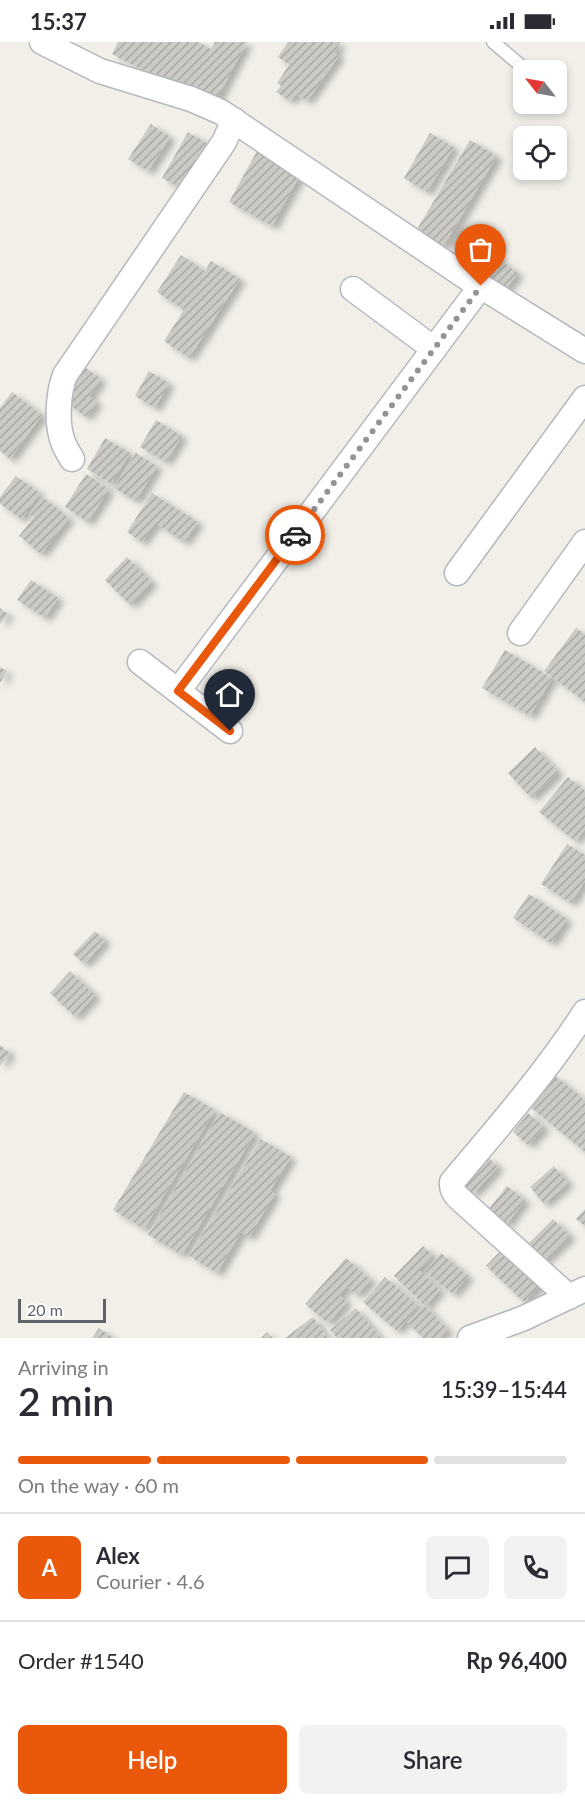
<!DOCTYPE html>
<meta charset="utf-8">
<style>
:root{--surface:#fff;--page:#f2f2f3;--text:#2b2b33;--muted:#7c7c81;--line:#e1e1e2;--accent:#ea580c}
body{margin:0;font-family:Lato,sans-serif;background:var(--page);color:var(--text);height:100vh;display:flex;flex-direction:column;font-size:22px;white-space:nowrap}
*{box-sizing:border-box;margin:0}
p{font-size:20px;color:var(--muted)}
.icon{flex:none;width:33px;height:33px;fill:none;stroke:currentColor;stroke-width:2;stroke-linecap:round;stroke-linejoin:round}
.map{position:relative;height:1296px;overflow:hidden}
.drawer{display:flex;flex-direction:column;background:var(--surface);flex:1}
.drawer>*{flex:none}
.needle{width:39px;rotate:301deg}
.tools{position:absolute;left:513px;top:18px;display:grid;gap:12px}
.tools a{display:grid;place-items:center;width:54px;height:54px;border-radius:9px;background:var(--surface);box-shadow:0 3px 9px #0003;font-size:30px}
.scale{position:absolute;left:18px;bottom:15px;width:88px;box-sizing:border-box;padding-left:6px;border:3px solid #5f6368;border-top:0;font-size:16px;line-height:21px;white-space:nowrap;color:#5f6368;-webkit-text-stroke:4px #fff;paint-order:stroke}
.pin{position:absolute;display:grid;place-items:center;width:51px;height:51px;color:#fff;margin:-62px -26px;border-radius:50% 50% 50% 0;rotate:-45deg;box-shadow:0 0 6px #0007}
.pin .icon{rotate:45deg}
.courier{position:absolute;display:grid;place-items:center;width:60px;height:60px;margin:-30px;border:4px solid #ea580c;border-radius:50%;background:#fff;color:#222;box-shadow:0 2px 8px #0007}
.overview em{font-style:normal;font-weight:600}
.overview div{display:flex;flex-direction:column-reverse}
.overview{display:flex;align-items:center;justify-content:space-between;height:102px;padding:0 18px}
h1{font-size:39px;font-weight:600;line-height:45px}
.bar{display:grid;grid-template-columns:repeat(4,1fr);gap:9px 6px;align-content:center;height:72px;padding:0 18px}
.bar i{height:8px;border-radius:4px;background:var(--line)}
.bar .active{background:var(--accent)}
.bar p{grid-column:span 4}
.line{display:flex;align-items:center;gap:15px;padding:0 18px;border-top:2px solid var(--line)}
.line div{flex:1}
.round{display:grid;place-items:center;flex:none;width:63px;height:63px;border-radius:9px;background:var(--page)}
.action{display:flex;gap:12px;margin-top:auto;padding:12px 18px}
.action a{flex:1;height:69px;border-radius:9px;background:var(--accent);color:#fff;font-size:24px;font-weight:600;line-height:69px;text-align:center}
.action a+a{background:var(--page);color:var(--text)}
.status{display:flex;justify-content:space-between;align-items:center;height:42px;padding:0 30px;background:var(--surface);direction:ltr}
.status svg{height:16px;fill:currentColor}
.map>svg:first-child{display:block}
</style>
<div class="status"><b>15:37</b><svg viewBox="0 0 49 12"><path d="M0 12V9h3v3zM5 12V6h3v6zM10 12V3h3v9zM15 12V0h3v12zM26 1h20v11H26zM47 4h2v5h-2z"/></svg></div>
<div class="map">
<svg width="585" height="1296" viewBox="0 0 585 1296">
<defs>
<pattern id="building-hatch" width="6" height="6" patternUnits="userSpaceOnUse" patternTransform="scale(1.5)"><rect width="6" height="6" fill="#cccac5"/><path d="M-1 1l2-2M0 6l6-6M5 7l2-2" fill="none" stroke="#a9a8a4"/></pattern>
<filter id="shadow"><feDropShadow dx="6" dy="4" stdDeviation="3" flood-color="#0004"/></filter>
</defs>
<rect width="100%" height="100%" fill="#f1efe8"/>
<g fill="url(#building-hatch)" filter="url(#shadow)">
<path d="M118,0H198L211,7L215,0H247L213,64L112,12Z"/>
<path d="M288,0H341L334,10L339,14L307,59L296,52L290,59L276,50L281,44L277,41L289,23L278,15Z"/>
<path d="M151,82L170,95L148,129L128,117Z"/>
<path d="M188,90L213,105L187,150L162,136Z"/>
<path d="M430,91L454,105L427,150L404,136Z"/>
<path d="M470,98L497,114L443,205L416,189Z"/>
<path d="M257,109L300,133L272,184L229,160Z"/>
<path d="M490,210L518,231L503,251L475,230Z"/>
<path d="M181,213L205,229L211,219L240,237L189,316L164,299L184,268L157,250Z"/>
<path d="M86,326L101,337L89,354L97,360L86,375L63,358Z"/>
<path d="M149,329L169,341L155,366L135,354Z"/>
<path d="M12,350L42,373L10,417L0,409V366Z"/>
<path d="M156,378L182,394L166,420L140,405Z"/>
<path d="M105,396L130,411L111,442L87,427Z"/>
<path d="M136,411L157,424L136,459L114,446Z"/>
<path d="M86,432L109,447L88,480L65,465Z"/>
<path d="M16,434L40,451L21,477L0,462V455Z"/>
<path d="M152,451L198,480L184,500L155,481L142,500L127,490Z"/>
<path d="M43,455L69,476L41,512L19,494L34,475L29,472Z"/>
<path d="M127,515L152,540L130,563L105,538Z"/>
<path d="M31,538L58,556L45,576L17,558Z"/>
<path d="M0,566L8,572L0,582Z"/>
<path d="M576,586L585,592V660L544,629Z"/>
<path d="M505,608L552,636L530,674L482,646Z"/>
<path d="M0,625L7,629L0,641Z"/>
<path d="M535,705L558,730L531,756L508,731Z"/>
<path d="M568,735L585,749V787L575,799L539,770Z"/>
<path d="M567,802L585,813V839L571,861L541,842Z"/>
<path d="M529,852L567,877L551,901L513,876Z"/>
<path d="M95,889L105,899L84,922L73,912Z"/>
<path d="M70,929L95,953L75,975L50,951Z"/>
<path d="M0,1003L10,1011L0,1024Z"/>
<path d="M554,1033L585,1058V1110L529,1064Z"/>
<path d="M184,1050L215,1068L144,1187L113,1168Z"/>
<path d="M220,1070L255,1091L182,1213L148,1193Z"/>
<path d="M528,1071L544,1085L528,1103L513,1090Z"/>
<path d="M261,1097L291,1115L270,1149L275,1152L249,1195L241,1190L217,1231L189,1214Z"/>
<path d="M488,1115L498,1125L473,1152L463,1142Z"/>
<path d="M554,1124L568,1141L544,1162L530,1145Z"/>
<path d="M507,1144L525,1158L506,1183L488,1168Z"/>
<path d="M585,1167V1184L576,1177Z"/>
<path d="M553,1177L570,1194L543,1220L526,1204Z"/>
<path d="M506,1203L543,1239L524,1260L486,1224Z"/>
<path d="M423,1204L433,1213L419,1228L440,1248L425,1264L448,1288L440,1296H423L407,1280L424,1263L394,1234Z"/>
<path d="M441,1211L468,1234L453,1252L425,1230Z"/>
<path d="M346,1216L371,1238L357,1253L347,1245L339,1253L347,1260L328,1281L305,1262Z"/>
<path d="M385,1235L419,1264L397,1289L363,1260Z"/>
<path d="M356,1266L381,1296H337L330,1288Z"/>
<path d="M313,1275L328,1296H285Z"/>
<path d="M99,1286L114,1296H92Z"/>
<path d="M267,1290L273,1296H261Z"/>
</g>
<g fill="none" stroke-linecap="round" stroke-linejoin="round">
<defs>
<path id="lane" d="M493,0L526,28"/>
<g id="street">
<path d="M42,0L100,29L191,57L221,70L469,237L585,309"/>
<path d="M353,247L434,307"/>
<path d="M72,417C69,412 65,406 63,400C56,381 58,351 65,333L224,100L234,78"/>
<path d="M457,531L585,356"/>
<path d="M520,591L585,500"/>
<path d="M140,620L230,689"/>
<path d="M178,649L481,244"/>
<path d="M569,1255L461,1158C455,1153 451,1148 452,1140C499,1084 545,1032 585,970"/>
<path d="M470,1296L524,1276L585,1247"/>
</g>
</defs>
<use href="#lane" stroke="#b5b8bc" stroke-width="15"/>
<use href="#street" stroke="#b5b8bc" stroke-width="27"/>
<use href="#lane" stroke="#fff" stroke-width="12"/>
<use href="#street" stroke="#fff" stroke-width="24"/>
</g>
<g fill="none" stroke-linecap="round" stroke-linejoin="round">
<path stroke="#929495" stroke-width="6" stroke-dasharray="0 10.8" d="M295,493L481,244"/>
<path stroke="#ea580c" stroke-width="8" d="M230,689L178,649L295,493"/>
</g>
</svg>
<div class="tools">
<a><svg class="needle" viewBox="-14 -14 28 28"><path d="M0-13l5 13h-10z" fill="#e53935"/><path d="M0 13l5-13h-10z" fill="#7c7c81"/></svg></a>
<a><svg class="icon" aria-label="locate" viewBox="0 0 24 24"><circle cx="12" cy="12" r="6"/><path d="M12 2v4M12 18v4M2 12h4M18 12h4"/></svg></a>
</div>
<div class="scale">20 m</div>
<div class="pin" style="left:481px;top:244px;background:#ea580c"><svg class="icon" aria-label="bag" viewBox="0 0 24 24"><path d="M5 8h14l-1 12H6zM9 8a3 3 0 0 1 6 0"/></svg></div>
<div class="pin" style="left:230px;top:689px;background:#1f2937"><svg class="icon" aria-label="home" viewBox="0 0 24 24"><path d="M3 11l9-7 9 7M6 9v11h12V9"/></svg></div>
<div class="courier" style="left:295px;top:493px"><svg class="icon" aria-label="car" viewBox="0 0 24 24"><path d="M5 17H2v-5l4-1 3-4h7l3 4 3 1v5h-3M9 17h6M6 11h13"/><circle cx="7" cy="17" r="2"/><circle cx="17" cy="17" r="2"/></svg></div>
</div>
<section class="drawer">
<div class="overview"><div><h1>2 min</h1><p>Arriving in</p></div><em>15:39–15:44</em></div>
<div class="bar"><i class="active"></i><i class="active"></i><i class="active"></i><i></i><p>On the way · 60 m</p></div>
<div class="line" style="height:108px"><b class="round" style="background:var(--accent);color:#fff">A</b><div><b>Alex</b><p>Courier · 4.6</p></div><a class="round"><svg class="icon" aria-label="chat" viewBox="0 0 24 24"><path d="M4 5h16v11H9l-5 4z"/></svg></a><a class="round"><svg class="icon" aria-label="phone" viewBox="0 0 24 24"><path d="M5 4h4l2 5-3 2q2 4 5 5l2-3 5 2v4C11 20 4 13 5 4z"/></svg></a></div>
<div class="line" style="height:78px"><div>Order #1540</div><b>Rp 96,400</b></div>
<div class="action"><a>Help</a><a>Share</a></div>
</section>
